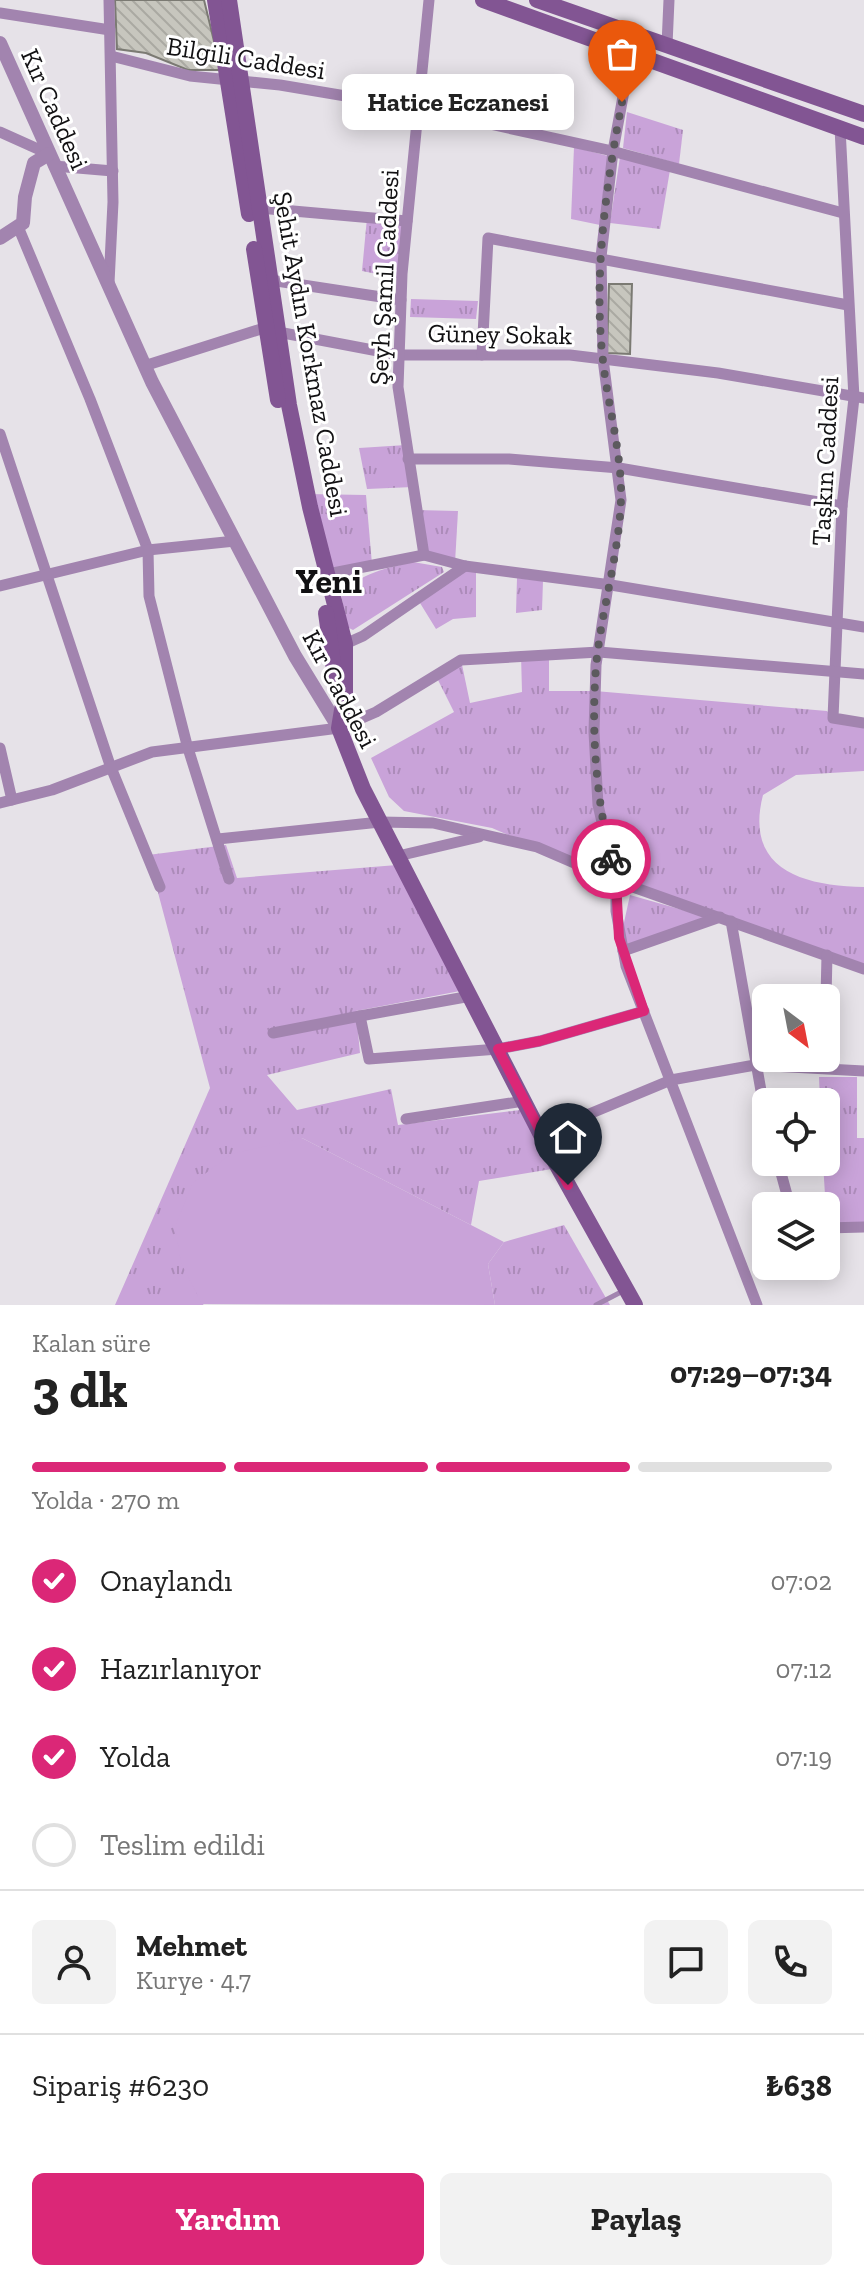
<!DOCTYPE html>
<html lang="tr">
<meta charset="utf-8">
<style>
:root{--surface:#fff;--page:#f2f2f2;--text:#222;--muted:#767676;--line:#e0e0e0;--accent:#db2777}
body{margin:0;font-family:"Zilla Slab",serif;background:var(--page);color:var(--text);height:100vh;display:flex;flex-direction:column;font-size:30px;white-space:nowrap}
*{box-sizing:border-box;margin:0}
p{font-size:26px;color:var(--muted)}
.icon{flex:none;width:44px;height:44px;fill:none;stroke:currentColor;stroke-width:2;stroke-linecap:round;stroke-linejoin:round}
.map{position:relative;height:1305px;overflow:hidden}
.side{display:flex;flex-direction:column;background:var(--surface);flex:1}
.side>*{flex:none}
.needle{width:52px;rotate:148deg}
.tools{position:absolute;left:752px;top:984px;display:grid;gap:16px}
.tools a{display:grid;place-items:center;width:88px;height:88px;border-radius:12px;background:var(--surface);box-shadow:0 4px 20px #0003;font-size:40px}
.pin{position:absolute;display:grid;place-items:center;width:68px;height:68px;color:#fff;margin:-82px -34px;border-radius:50% 50% 50% 0;rotate:-45deg;box-shadow:0 0 8px #0007}
.pin .icon{rotate:45deg}
.courier{position:absolute;display:grid;place-items:center;width:80px;height:80px;margin:-40px;border:6px solid #db2777;border-radius:50%;background:#fff;color:#222;box-shadow:0 2px 10px #0007}
.bubble{position:absolute;height:56px;border-radius:12px;background:var(--surface);box-shadow:0 4px 20px #0003;font-size:26px;font-weight:700;line-height:56px;text-align:center}
.summary em{font-style:normal;font-weight:700}
.summary div{display:flex;flex-direction:column-reverse}
.summary{display:flex;align-items:center;justify-content:space-between;height:136px;padding:0 32px}
h1{font-size:52px;font-weight:700;line-height:60px}
.bar{display:grid;grid-template-columns:repeat(4,1fr);gap:12px 8px;align-content:center;height:96px;padding:0 32px}
.bar i{height:10px;border-radius:6px;background:var(--line)}
.bar .current{background:var(--accent)}
.bar p{grid-column:span 4}
.line{display:flex;align-items:center;gap:20px;padding:0 32px;border-top:2px solid var(--line)}
.line div{flex:1}
.round{display:grid;place-items:center;flex:none;width:84px;height:84px;border-radius:12px;background:var(--page)}
ol{padding:0 32px;list-style:none}
li{display:flex;align-items:center;gap:24px;height:88px}
li p{margin-inline-start:auto}
li .icon{padding:8px;border-radius:50%;background:var(--accent);color:#fff;stroke-width:4}
li:last-child{color:var(--muted)}
li i{width:44px;height:44px;border:4px solid var(--line);border-radius:50%}
.action{display:flex;gap:16px;margin-top:auto;padding:16px 32px}
.action a{flex:1;height:92px;border-radius:12px;background:var(--accent);color:#fff;font-size:32px;font-weight:700;line-height:92px;text-align:center}
.action a+a{background:var(--page);color:var(--text)}
.map>svg:first-child{display:block}
</style>
<div class="map">
<svg width="864" height="1305" viewBox="0 0 864 1305">
<defs>
<pattern id="grass-tufts" width="24" height="20" patternUnits="userSpaceOnUse" patternTransform="scale(2)"><rect width="24" height="20" fill="#c9a3d9"/><path d="M3 7l-1-3M5 7V3M7 7l1-3M15 17l-1-3M17 17v-4M19 17l1-3" fill="none" stroke="#ac8bb9"/></pattern>
<pattern id="building-back-hatch" width="6" height="6" patternUnits="userSpaceOnUse" patternTransform="scale(2)"><rect width="6" height="6" fill="#c7c6be"/><path d="M-1 5l2 2M0 0l6 6M5-1l2 2" fill="none" stroke="#aaa9a2"/></pattern>
</defs>
<rect width="100%" height="100%" fill="#e6e2e8"/>
<g fill="url(#grass-tufts)">
<path d="M627,112L683,130L679,164L623,148Z"/>
<path d="M574,147L608,156L600,225L571,219Z"/>
<path d="M620,157L670,170L660,229L610,223Z"/>
<path d="M367,218L407,221L402,279L362,271Z"/>
<path d="M411,299L478,301L476,319L410,317Z"/>
<path d="M406,445L413,487L367,489L359,448Z"/>
<path d="M307,494L366,495L372,564L328,574Z"/>
<path d="M416,510L458,511L455,563L424,555Z"/>
<path d="M413,562L442,567L444,572L353,630L347,627L341,594C361,573 386,568 413,562Z"/>
<path d="M466,570L476,572V617L453,619L436,629L420,603Z"/>
<path d="M517,578L543,581L542,610L516,613Z"/>
<path d="M549,654V691H595L827,711L833,718L864,723V771L796,775L763,795C744,869 802,886 864,887V967L616,881L492,828L404,811L389,797L371,758L454,712L435,674L461,660L470,703L522,692L521,655Z"/>
<path d="M226,845L237,878L397,865L460,991L356,1011L360,1053L267,1075L297,1110L391,1089L398,1125L520,1110L552,1169L479,1181L471,1225L302,1138L203,1305H115L210,1088L148,855Z"/>
<path d="M630,895L711,918L625,948L623,927Z"/>
<path d="M819,1077H857V1138H864V1227L827,1228L823,1162L826,1102H820Z"/>
<path d="M564,1225L610,1305H495L488,1264L504,1242Z"/>
</g>
<path fill="#c9a3d9" d="M302,1138L504,1242L488,1264L495,1305L202,1304L181,1263L175,1226L193,1183L231,1154Z"/>
<g fill="url(#building-back-hatch)" stroke="#7b7a73" stroke-width="2">
<path d="M115,0H204L221,70H188L146,53L117,49Z"/>
<path d="M609,284H632L630,354L607,353Z"/>
</g>
<g fill="none" stroke-linecap="round" stroke-linejoin="round">
<path stroke="#a284af" stroke-width="5" d="M596,1305L623,1291"/>
<g stroke="#a284af" stroke-width="11">
<path d="M0,13L110,30"/>
<path d="M667,45L669,0"/>
<path d="M631,53L613,151L601,257L603,359L621,500L596,665L594,732L598,805L616,881V911L626,966L757,1305"/>
<path d="M111,56L190,76L280,85L417,108L608,150L843,213"/>
<path d="M840,128L854,398L842,506L833,718L864,723"/>
<path d="M0,132L49,154"/>
<path d="M54,166L113,171"/>
<path d="M259,208L407,221"/>
<path d="M19,229L90,399L148,550L149,596L187,745L229,879"/>
<path d="M270,280L401,300"/>
<path d="M109,283L113,202L109,0"/>
<path d="M278,332L399,355H570L718,373L864,398"/>
<path d="M482,355L488,238L848,305"/>
<path d="M144,366L264,328"/>
<path d="M0,434L110,765L160,887"/>
<path d="M408,459H509L619,468L842,506"/>
<path d="M424,555L398,387L402,274L429,0"/>
<path d="M328,574L424,555L465,566L611,585L864,627"/>
<path d="M0,586L148,550L235,541"/>
<path d="M345,644L363,636L465,566"/>
<path d="M0,748L12,800"/>
<path d="M0,803L52,790L152,752L339,728L376,712L461,660L599,652L864,674"/>
<path d="M218,839L380,822L433,823L537,847L616,881L864,969"/>
<path d="M398,856L479,837"/>
<path d="M731,921L766,1119"/>
<path d="M623,951L720,917"/>
<path d="M471,996L360,1016L369,1059L498,1049L540,1041L644,1011"/>
<path d="M826,998L827,955"/>
<path d="M273,1033L360,1016"/>
<path d="M406,1119L524,1101"/>
<path d="M541,1134L671,1080L755,1065L864,1071"/>
<path d="M778,1162L790,1206"/>
<path d="M826,1228L864,1227"/>
</g>
<g stroke="#a284af" stroke-width="14">
<path d="M0,43L152,382L295,656L339,728"/>
<path d="M0,238L23,223L25,197L34,163L49,154"/>
</g>
<g stroke="#825593" stroke-width="16">
<path d="M215,0L249,214"/>
<path d="M229,0L289,405L310,507L345,644V692L339,728L363,789L553,1158L635,1305"/>
<path d="M483,0L864,137"/>
<path d="M537,0L864,114"/>
<path d="M254,249L278,400"/>
<path d="M326,613L335,677"/>
</g>
</g>
<g fill="none" stroke-linecap="round" stroke-linejoin="round">
<path stroke="#5c5a5e" stroke-width="8" stroke-dasharray="0 14.4" d="M611,859C596,796 591,732 596,667C601,611 619,556 621,499C622,453 608,407 603,361C593,276 606,186 622,102"/>
<path stroke="#db2777" stroke-width="10" d="M568,1185L498,1049L540,1041L644,1011L619,938L616,881L611,859"/>
</g>
<g text-anchor="middle" dominant-baseline="central" stroke-width="6" stroke-linejoin="round" paint-order="stroke">
<g font-size="26" fill="#121113" stroke="#fff">
<text transform="translate(246 58) rotate(9)">Bilgili Caddesi</text>
<text transform="translate(55 109) rotate(66)">Kır Caddesi</text>
<text transform="translate(384 277) rotate(-87)">Şeyh Şamil Caddesi</text>
<text transform="translate(500 334) rotate(1)">Güney Sokak</text>
<text transform="translate(311 354) rotate(80)">Şehit Aydın Korkmaz Caddesi</text>
<text transform="translate(825 461) rotate(-87)">Taşkın Caddesi</text>
<text transform="translate(340 689) rotate(62)">Kır Caddesi</text>
</g>
<g font-size="34" font-weight="bold" fill="#121113" stroke="#fff">
<text x="329" y="581">Yeni</text>
</g>
</g>
</svg>
<div class="tools">
<a><svg class="needle" viewBox="-14 -14 28 28"><path d="M0-13l5 13h-10z" fill="#e53935"/><path d="M0 13l5-13h-10z" fill="#767676"/></svg></a>
<a><svg class="icon" aria-label="locate" viewBox="0 0 24 24"><circle cx="12" cy="12" r="6"/><path d="M12 2v4M12 18v4M2 12h4M18 12h4"/></svg></a>
<a><svg class="icon" aria-label="layers" viewBox="0 0 24 24"><path d="M12 4l9 5-9 5-9-5zM3 14l9 5 9-5"/></svg></a>
</div>
<div class="pin" style="left:622px;top:102px;background:#ea580c"><svg class="icon" aria-label="bag" viewBox="0 0 24 24"><path d="M5 8h14l-1 12H6zM9 8a3 3 0 0 1 6 0"/></svg></div>
<div class="pin" style="left:568px;top:1185px;background:#1f2937"><svg class="icon" aria-label="home" viewBox="0 0 24 24"><path d="M3 11l9-7 9 7M6 9v11h12V9"/></svg></div>
<div class="courier" style="left:611px;top:859px"><svg class="icon" aria-label="bike" viewBox="0 0 24 24"><circle cx="6" cy="16" r="4"/><circle cx="18" cy="16" r="4"/><path d="M6 16l4-8h5l3 8M10 8l3 8H6M13 5h3"/></svg></div>
<div class="bubble" style="left:342px;top:74px;width:232px">Hatice Eczanesi</div>
</div>
<section class="side">
<div class="summary"><div><h1>3 dk</h1><p>Kalan süre</p></div><em>07:29–07:34</em></div>
<div class="bar"><i class="current"></i><i class="current"></i><i class="current"></i><i></i><p>Yolda · 270 m</p></div>
<ol>
<li><svg class="icon" aria-label="check" viewBox="0 0 24 24"><path d="M5 12l5 5 9-10"/></svg>Onaylandı<p>07:02</p></li>
<li><svg class="icon" aria-label="check" viewBox="0 0 24 24"><path d="M5 12l5 5 9-10"/></svg>Hazırlanıyor<p>07:12</p></li>
<li><svg class="icon" aria-label="check" viewBox="0 0 24 24"><path d="M5 12l5 5 9-10"/></svg>Yolda<p>07:19</p></li>
<li><i></i>Teslim edildi</li>
</ol>
<div class="line" style="height:144px"><a class="round"><svg class="icon" aria-label="person" viewBox="0 0 24 24"><circle cx="12" cy="8" r="4"/><path d="M4 21q1-7 8-7t8 7"/></svg></a><div><b>Mehmet</b><p>Kurye · 4.7</p></div><a class="round"><svg class="icon" aria-label="chat" viewBox="0 0 24 24"><path d="M4 5h16v11H9l-5 4z"/></svg></a><a class="round"><svg class="icon" aria-label="phone" viewBox="0 0 24 24"><path d="M5 4h4l2 5-3 2q2 4 5 5l2-3 5 2v4C11 20 4 13 5 4z"/></svg></a></div>
<div class="line" style="height:104px"><div>Sipariş #6230</div><b>₺638</b></div>
<div class="action"><a>Yardım</a><a>Paylaş</a></div>
</section>
